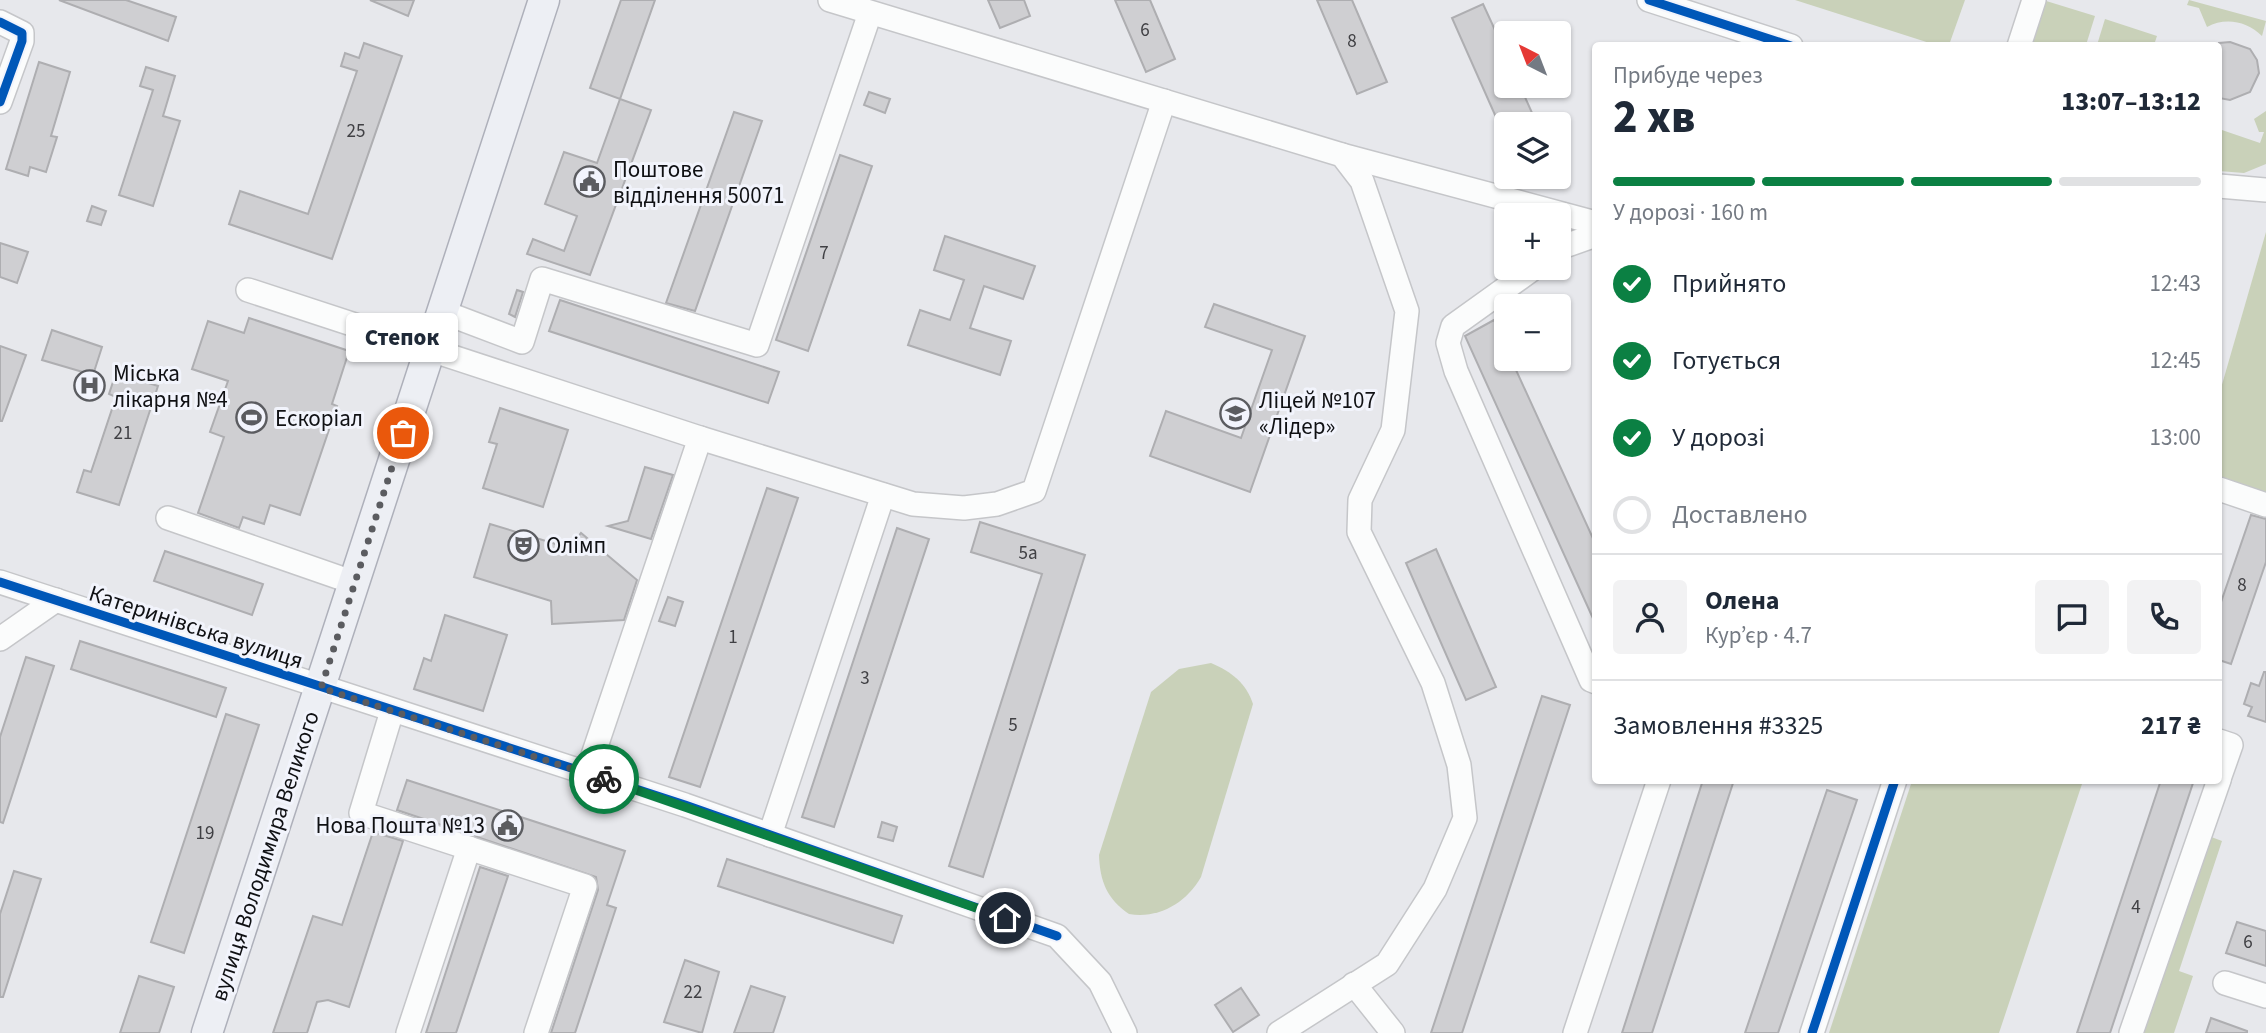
<!DOCTYPE html>
<html lang="uk">
<meta charset="utf-8">
<style>
:root{--surface:#fff;--page:#f2f2f3;--text:#1f2937;--muted:#747a83;--line:#e0e1e3;--accent:#0b8043}
body{margin:0;font-family:"Source Sans 3",sans-serif;background:var(--page);color:var(--text);height:100vh;display:flex;flex-direction:column;font-size:26px;white-space:nowrap}
*{box-sizing:border-box;margin:0}
p{font-size:23px;color:var(--muted)}
.icon{flex:none;width:38px;height:38px;fill:none;stroke:currentColor;stroke-width:2;stroke-linecap:round;stroke-linejoin:round}
.map{position:relative;flex:1;overflow:hidden}
.details{position:absolute;left:1592px;top:42px;width:630px;height:742px;display:flex;flex-direction:column;background:var(--surface);border-radius:7px;box-shadow:0 2px 5px #0004}
.details>*{flex:none}
.needle{width:46px;rotate:318deg}
.controls{position:absolute;left:1494px;top:21px;display:grid;gap:14px}
.controls a{display:grid;place-items:center;width:77px;height:77px;border-radius:7px;background:var(--surface);box-shadow:0 2px 5px #0004;font-size:35px}
.pin{position:absolute;display:grid;place-items:center;width:60px;height:60px;color:#fff;margin:-30px;border:4px solid #fff;border-radius:50%;box-shadow:0 2px 7px #0007}
.courier{position:absolute;display:grid;place-items:center;width:70px;height:70px;margin:-35px;border:5px solid #0b8043;border-radius:50%;background:#fff;color:#222;box-shadow:0 2px 9px #0007}
.bubble{position:absolute;height:49px;border-radius:7px;background:var(--surface);box-shadow:0 2px 5px #0004;font-size:23px;font-weight:800;line-height:49px;text-align:center}
.summary em{font-style:normal;font-weight:800}
.summary div{display:flex;flex-direction:column-reverse}
.summary{display:flex;align-items:center;justify-content:space-between;height:119px;padding:0 21px}
h1{font-size:46px;font-weight:800;line-height:52px}
.bar{display:grid;grid-template-columns:repeat(4,1fr);gap:10px 7px;align-content:center;height:84px;padding:0 21px}
.bar i{height:9px;border-radius:5px;background:var(--line)}
.bar .current{background:var(--accent)}
.bar p{grid-column:span 4}
.line{display:flex;align-items:center;gap:18px;padding:0 21px;border-top:2px solid var(--line)}
.line div{flex:1}
.round{display:grid;place-items:center;flex:none;width:74px;height:74px;border-radius:7px;background:var(--page)}
ol{padding:0 21px;list-style:none}
li{display:flex;align-items:center;gap:21px;height:77px}
li p{margin-inline-start:auto}
li .icon{padding:7px;border-radius:50%;background:var(--accent);color:#fff;stroke-width:4}
li:last-child{color:var(--muted)}
li i{width:38px;height:38px;border:4px solid var(--line);border-radius:50%}
.map>svg:first-child{display:block}
</style>
<div class="map">
<svg width="2266" height="1033" viewBox="0 0 2266 1033">
<rect width="100%" height="100%" fill="#e7e8ec"/>
<g fill="#c9d1b9">
<path d="M1795,0H1965L1949,45L1939,46Z"/>
<path d="M2043,0L2095,16L2086,45L2029,46Z"/>
<path d="M2189,0L2266,21L2262,36C2247,21 2225,17 2207,27L2199,8L2187,5Z"/>
<path d="M2105,19L2157,36L2154,45H2097Z"/>
<path d="M2266,111V164L2244,173L2219,171V129L2260,143L2264,132H2259L2254,119Z"/>
<path d="M2266,232V505L2219,489V395Z"/>
<path d="M1211,663C1232,672 1246,683 1253,704L1201,877C1186,903 1159,919 1129,914C1107,899 1100,882 1099,855L1151,692L1179,669Z"/>
<path d="M1912,781H2083L1999,1033H1829Z"/>
<path d="M2206,835L2222,841L2179,971L2193,976L2174,1033H2141Z"/>
</g>
<g fill="#cfcfd2" stroke="#aeaeb1" stroke-width="2">
<path d="M59,0H126L176,17L168,41Z"/>
<path d="M370,0H414L408,16Z"/>
<path d="M621,0H655L620,99L590,88Z"/>
<path d="M988,0H1024L1030,16L1000,28Z"/>
<path d="M1115,0H1150L1175,59L1146,72Z"/>
<path d="M1317,0H1352L1387,82L1357,94Z"/>
<path d="M1483,4L1507,56V86H1520L1537,124H1499L1452,18Z"/>
<path d="M2230,42L2250,49L2257,60L2259,73L2250,92L2230,100L2219,98V43Z"/>
<path d="M364,43L402,56L332,259L229,224L240,191L308,214L357,71L341,66L345,53L359,58Z"/>
<path d="M39,62L70,72L51,136L57,137L46,172L30,167L28,176L6,169Z"/>
<path d="M146,67L175,76L163,116L180,121L153,206L119,195L153,90L140,86Z"/>
<path d="M869,92L890,99L885,113L864,105Z"/>
<path d="M620,99L651,110L590,275L527,254L533,239L564,251L577,216L545,204L552,185L564,152L597,163Z"/>
<path d="M734,112L762,121L695,311L666,303Z"/>
<path d="M840,155L872,166L808,351L776,340Z"/>
<path d="M92,206L106,211L101,225L87,221Z"/>
<path d="M945,236L1035,266L1023,299L984,286L970,328L1011,341L1000,375L908,345L920,310L950,320L964,280L934,270Z"/>
<path d="M0,243L28,252L17,283L0,277Z"/>
<path d="M517,290L523,292L515,317L509,314Z"/>
<path d="M560,300L779,372L768,403L549,331Z"/>
<path d="M1214,304L1305,336L1250,492L1150,456L1166,411L1241,438L1272,350L1205,327Z"/>
<path d="M249,318L349,351L332,404L337,406L300,515L270,505L264,524L243,517L239,528L198,513L224,437L210,432L228,381L192,369L208,321L244,333Z"/>
<path d="M1494,320L1507,349V359H1511L1596,545V625L1465,336Z"/>
<path d="M52,330L102,347L93,375L42,360Z"/>
<path d="M0,346L26,355L2,421H0Z"/>
<path d="M116,373L158,386L119,505L77,492L84,470L91,472L116,397L109,394Z"/>
<path d="M500,408L568,430L543,507L483,488L497,444L489,442Z"/>
<path d="M645,467L673,475L651,539L608,526L628,521Z"/>
<path d="M767,488L798,498L700,787L669,777Z"/>
<path d="M2251,515L2266,519V562L2231,664L2219,660V608Z"/>
<path d="M980,522L1085,555L983,877L949,866L1042,574L971,552Z"/>
<path d="M490,524L569,548L581,533L637,580L624,620L552,624L551,601L474,577Z"/>
<path d="M897,528L929,539L834,827L802,817Z"/>
<path d="M1436,549L1496,687L1466,700L1406,563Z"/>
<path d="M165,551L263,584L252,615L154,581Z"/>
<path d="M668,597L683,602L675,626L659,621Z"/>
<path d="M445,615L507,635L483,711L414,689L424,658L431,661Z"/>
<path d="M80,641L226,688L216,717L71,669Z"/>
<path d="M26,657L54,666L3,823L0,822V737Z"/>
<path d="M2264,672H2266V722L2248,716L2252,707L2244,704L2251,683L2259,686Z"/>
<path d="M1542,696L1570,705L1462,1033H1431Z"/>
<path d="M226,714L259,725L184,953L151,942Z"/>
<path d="M407,780L625,851L607,905L616,908L575,1033H551L598,890L596,877L397,810Z"/>
<path d="M1703,780H1734L1652,1033H1622Z"/>
<path d="M2161,780H2194L2110,1033H2077Z"/>
<path d="M1827,790L1857,800L1778,1033H1745Z"/>
<path d="M882,822L897,827L893,841L878,837Z"/>
<path d="M373,832L403,841L349,1007L328,1000L317,1002L307,1033H273L313,916L342,925Z"/>
<path d="M727,859L902,916L893,943L718,886Z"/>
<path d="M480,867L508,876L456,1033H426Z"/>
<path d="M14,871L41,879L3,997H0V914Z"/>
<path d="M2237,922L2266,931V966L2226,953Z"/>
<path d="M685,960L719,972L702,1033L664,1022Z"/>
<path d="M139,976L174,987L159,1033H120Z"/>
<path d="M751,986L785,997L773,1033H734Z"/>
<path d="M1241,988L1259,1015L1233,1032L1215,1005Z"/>
<path d="M2211,1018L2247,1031V1033H2206Z"/>
</g>
<g fill="none" stroke-linecap="round" stroke-linejoin="round">
<defs>
<g id="minor">
<path d="M830,0L1342,155L1362,181L1407,311L1393,430L1360,500L1359,532L1433,683L1459,765L1465,818L1435,889L1387,964L1279,1033"/>
<path d="M1649,0L1791,46"/>
<path d="M0,22L22,33V41L0,102"/>
<path d="M2019,46L2034,0"/>
<path d="M1342,155L1596,223"/>
<path d="M2219,186L2266,190"/>
<path d="M1559,248L1596,235"/>
<path d="M1534,268L1453,326L1448,343L1456,371L1591,680L1596,682"/>
<path d="M248,290L700,438L587,773"/>
<path d="M443,312L522,342L542,279L757,345L870,13"/>
<path d="M700,438L913,504L964,508L997,504L1034,491L1164,101"/>
<path d="M2219,489L2266,505"/>
<path d="M168,518L355,583"/>
<path d="M0,582L685,805L1057,936L1100,982L1125,1033"/>
<path d="M0,639L56,600"/>
<path d="M392,711L361,813L585,886L536,1033"/>
<path d="M2219,741L2231,745L2219,779"/>
<path d="M770,835L883,495"/>
<path d="M2225,983L2266,996"/>
<path d="M1354,984L1393,1033"/>
<path d="M408,1033L469,848"/>
<path d="M1575,1033L1659,780"/>
<path d="M1812,1033L1895,780"/>
<path d="M2131,1033L2219,780"/>
</g>
<path id="major" d="M207,1033L544,0"/>
</defs>
<use href="#minor" stroke="#c5c6c9" stroke-width="26"/>
<use href="#major" stroke="#aeb0ba" stroke-width="33"/>
<use href="#minor" stroke="#fbfcfc" stroke-width="23"/>
<use href="#major" stroke="#edeff4" stroke-width="30"/>
<defs>
<g id="cycleway">
<path d="M1649,0L1791,46"/>
<path d="M0,22L22,33V41L0,102"/>
<path d="M0,582L685,805L1057,936"/>
<path d="M1812,1033L1895,780"/>
</g>
</defs>
<use href="#cycleway" stroke="#f2f4fc" stroke-width="13"/>
<use href="#cycleway" stroke="#0057b8" stroke-width="9"/>
</g>
<g fill="none" stroke-linecap="round" stroke-linejoin="round">
<path stroke="#5b5c60" stroke-width="7" stroke-dasharray="0 12.6" d="M403,433L321,688L604,779"/>
<path stroke="#0b8043" stroke-width="9" d="M604,779L1005,918"/>
</g>
<defs>
<symbol id="civic-ring" viewBox="-11 -11 22 22"><circle r="9.5" fill="#f2f4fc" stroke="#5b5c60" stroke-width="1.5"/><path d="M-.6-6.5H3V-4.5H.6V-3L4-1V1h2V6H-6V1h2V-1L-.6-3ZM-1.2 2.5V6h2.4V2.5Z" fill="#5b5c60"/></symbol>
<symbol id="hospital-ring" viewBox="-11 -11 22 22"><circle r="9.5" fill="#f2f4fc" stroke="#5b5c60" stroke-width="1.5"/><path d="M-5-5h3v3.5h4V-5h3V5h-3V1.5h-4V5h-3Z" fill="#5b5c60"/></symbol>
<symbol id="school-ring" viewBox="-11 -11 22 22"><circle r="9.5" fill="#f2f4fc" stroke="#5b5c60" stroke-width="1.5"/><path d="M0-5L7-2L0 1L-7-2ZM-4 1L0 2.5L4 1V4Q0 6-4 4Z" fill="#5b5c60"/></symbol>
<symbol id="stadium-ring" viewBox="-11 -11 22 22"><circle r="9.5" fill="#f2f4fc" stroke="#5b5c60" stroke-width="1.5"/><path d="M0-5a6.5 5 0 1 0 0 10a6.5 5 0 1 0 0-10ZM-3.5-1.8h7v3.6h-7Z" fill="#5b5c60"/></symbol>
<symbol id="theatre-ring" viewBox="-11 -11 22 22"><circle r="9.5" fill="#f2f4fc" stroke="#5b5c60" stroke-width="1.5"/><path d="M-5-5.5Q0-4 5-5.5V0Q5 5 0 6Q-5 5-5 0ZM-3.3-2.5H-1v1.5H-3.3ZM1-2.5H3.3v1.5H1ZM-2.8 1Q0 5.5 2.8 1Z" fill="#5b5c60"/></symbol>
</defs>
<g fill-rule="evenodd">
<use href="#civic-ring" x="572" y="164" width="35" height="35"/>
<use href="#hospital-ring" x="72" y="368" width="35" height="35"/>
<use href="#school-ring" x="1218" y="396" width="35" height="35"/>
<use href="#stadium-ring" x="234" y="400" width="35" height="35"/>
<use href="#theatre-ring" x="506" y="528" width="35" height="35"/>
<use href="#civic-ring" x="490" y="808" width="35" height="35"/>
</g>
<g text-anchor="middle" dominant-baseline="central" stroke-width="6" stroke-linejoin="round" paint-order="stroke">
<g font-size="19" fill="#404044">
<text x="1145" y="30">6</text>
<text x="1352" y="41">8</text>
<text x="356" y="131">25</text>
<text x="824" y="253">7</text>
<text x="123" y="433">21</text>
<text x="1028" y="553">5а</text>
<text x="2242" y="585">8</text>
<text x="733" y="637">1</text>
<text x="865" y="678">3</text>
<text x="1013" y="725">5</text>
<text x="205" y="833">19</text>
<text x="2136" y="907">4</text>
<text x="2248" y="942">6</text>
<text x="693" y="992">22</text>
</g>
<g font-size="23" fill="#101114" stroke="#f2f4fc" text-anchor="start">
<text x="613" y="169">Поштове<tspan x="613" dy="26">відділення 50071</tspan></text>
<text x="113" y="373">Міська<tspan x="113" dy="26">лікарня №4</tspan></text>
<text x="1259" y="400">Ліцей №107<tspan x="1259" dy="26">«Лідер»</tspan></text>
<text x="275" y="418">Ескоріал</text>
<text x="546" y="545">Олімп</text>
<text x="485" y="825" text-anchor="end">Нова Пошта №13</text>
</g>
<g font-size="23" fill="#101114" stroke="#f2f4fc">
<text transform="translate(196 627) rotate(18)">Катеринівська вулиця</text>
<text transform="translate(265 856) rotate(-72)">вулиця Володимира Великого</text>
</g>
</g>
</svg>
<div class="controls">
<a><svg class="needle" viewBox="-14 -14 28 28"><path d="M0-13l5 13h-10z" fill="#e53935"/><path d="M0 13l5-13h-10z" fill="#747a83"/></svg></a>
<a><svg class="icon" aria-label="layers" viewBox="0 0 24 24"><path d="M12 4l9 5-9 5-9-5zM3 14l9 5 9-5"/></svg></a>
<a>+</a>
<a>−</a>
</div>
<div class="pin" style="left:403px;top:433px;background:#ea580c"><svg class="icon" aria-label="bag" viewBox="0 0 24 24"><path d="M5 8h14l-1 12H6zM9 8a3 3 0 0 1 6 0"/></svg></div>
<div class="pin" style="left:1005px;top:918px;background:#1f2937"><svg class="icon" aria-label="home" viewBox="0 0 24 24"><path d="M3 11l9-7 9 7M6 9v11h12V9"/></svg></div>
<div class="courier" style="left:604px;top:779px"><svg class="icon" aria-label="bike" viewBox="0 0 24 24"><circle cx="6" cy="16" r="4"/><circle cx="18" cy="16" r="4"/><path d="M6 16l4-8h5l3 8M10 8l3 8H6M13 5h3"/></svg></div>
<div class="bubble" style="left:346px;top:313px;width:112px">Степок</div>
<section class="details">
<div class="summary"><div><h1>2 хв</h1><p>Прибуде через</p></div><em>13:07–13:12</em></div>
<div class="bar"><i class="current"></i><i class="current"></i><i class="current"></i><i></i><p>У дорозі · 160 m</p></div>
<ol>
<li><svg class="icon" aria-label="check" viewBox="0 0 24 24"><path d="M5 12l5 5 9-10"/></svg>Прийнято<p>12:43</p></li>
<li><svg class="icon" aria-label="check" viewBox="0 0 24 24"><path d="M5 12l5 5 9-10"/></svg>Готується<p>12:45</p></li>
<li><svg class="icon" aria-label="check" viewBox="0 0 24 24"><path d="M5 12l5 5 9-10"/></svg>У дорозі<p>13:00</p></li>
<li><i></i>Доставлено</li>
</ol>
<div class="line" style="height:126px"><a class="round"><svg class="icon" aria-label="person" viewBox="0 0 24 24"><circle cx="12" cy="8" r="4"/><path d="M4 21q1-7 8-7t8 7"/></svg></a><div><b>Олена</b><p>Кур’єр · 4.7</p></div><a class="round"><svg class="icon" aria-label="chat" viewBox="0 0 24 24"><path d="M4 5h16v11H9l-5 4z"/></svg></a><a class="round"><svg class="icon" aria-label="phone" viewBox="0 0 24 24"><path d="M5 4h4l2 5-3 2q2 4 5 5l2-3 5 2v4C11 20 4 13 5 4z"/></svg></a></div>
<div class="line" style="height:91px"><div>Замовлення #3325</div><b>217 ₴</b></div>
</section>
</div>
